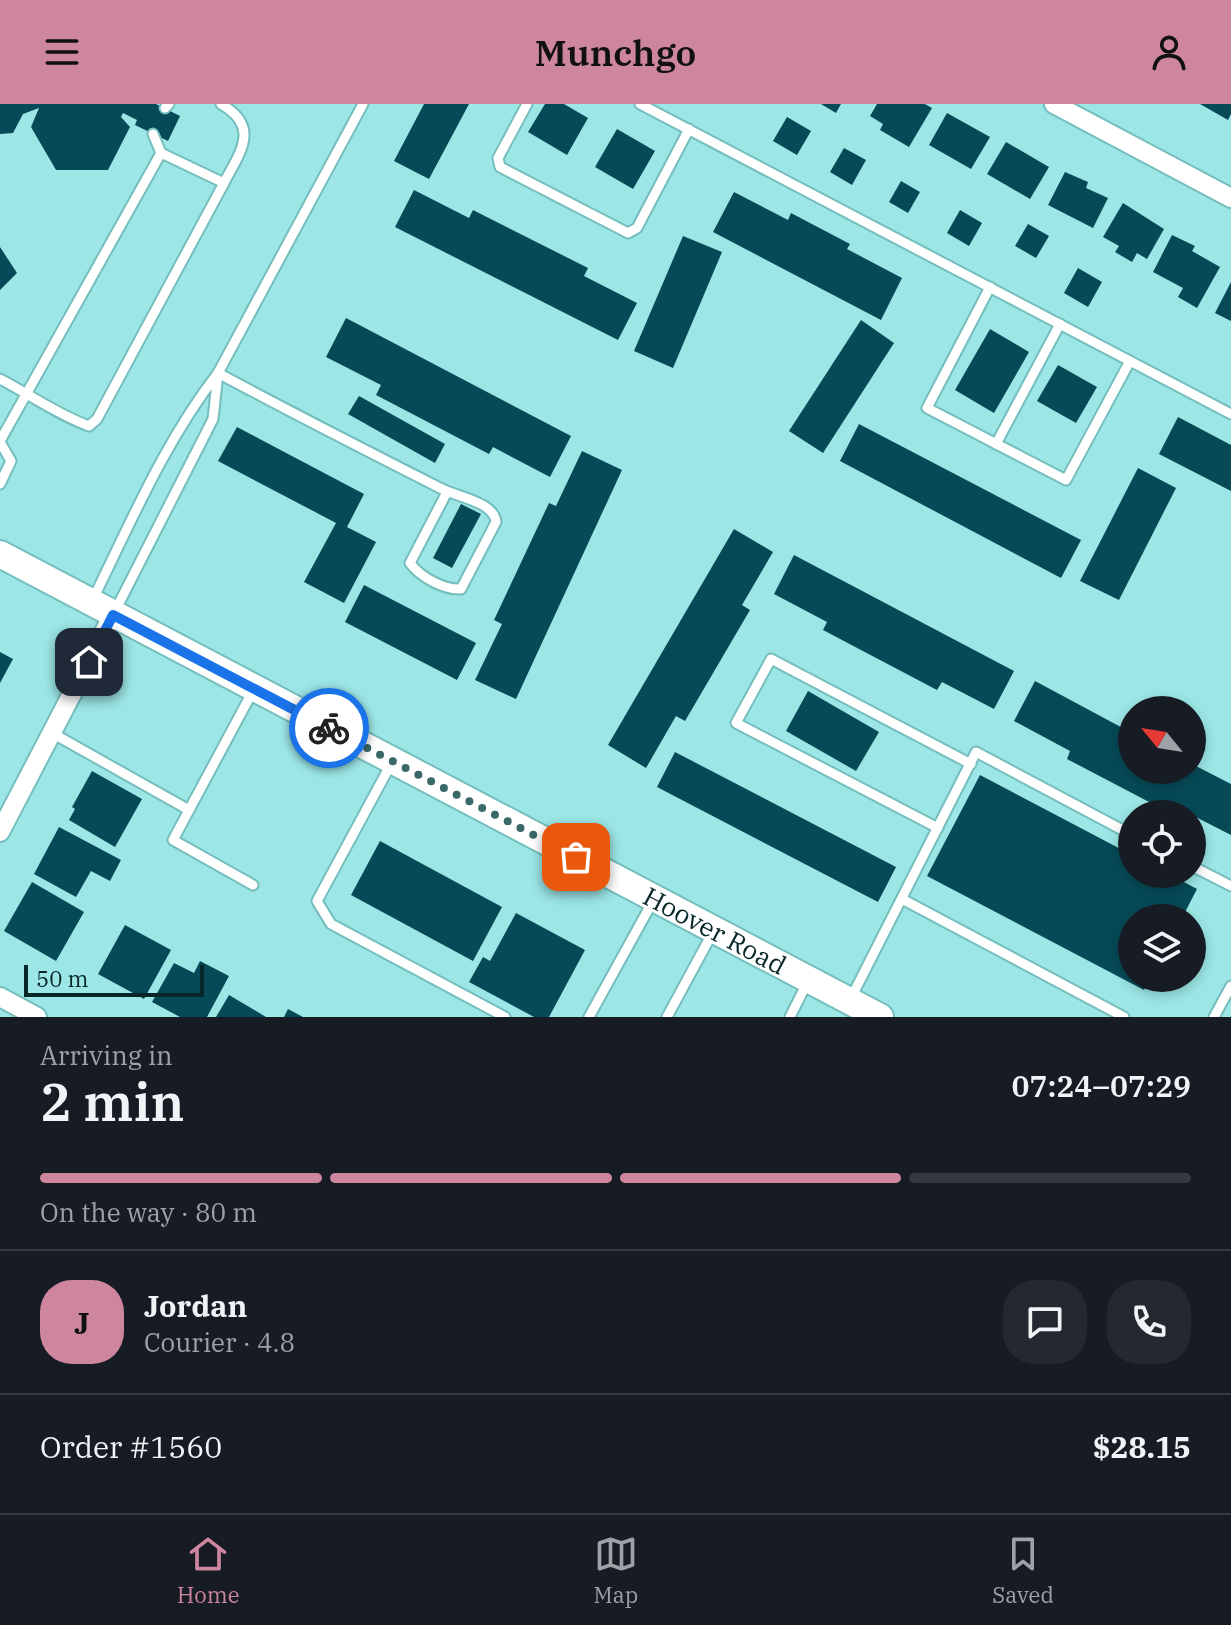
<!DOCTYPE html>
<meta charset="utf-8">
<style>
:root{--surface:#171b24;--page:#242831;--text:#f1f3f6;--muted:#9ea1a6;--line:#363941;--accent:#cd869d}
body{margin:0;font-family:"IBM Plex Serif",serif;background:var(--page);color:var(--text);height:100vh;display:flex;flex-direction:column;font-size:30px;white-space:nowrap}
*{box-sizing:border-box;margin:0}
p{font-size:26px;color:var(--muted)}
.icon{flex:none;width:44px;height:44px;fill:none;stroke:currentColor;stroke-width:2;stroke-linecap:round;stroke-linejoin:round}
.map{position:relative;height:913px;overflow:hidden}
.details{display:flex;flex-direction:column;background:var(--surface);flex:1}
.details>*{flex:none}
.needle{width:52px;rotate:300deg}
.controls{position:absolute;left:1118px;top:592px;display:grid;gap:16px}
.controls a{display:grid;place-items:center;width:88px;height:88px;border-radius:50%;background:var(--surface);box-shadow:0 4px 12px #0003;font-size:40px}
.scale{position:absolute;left:24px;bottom:20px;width:180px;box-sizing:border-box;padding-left:8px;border:4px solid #062627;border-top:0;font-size:22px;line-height:28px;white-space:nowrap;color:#062627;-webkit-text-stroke:6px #9ce6e6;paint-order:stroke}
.pin{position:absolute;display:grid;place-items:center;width:68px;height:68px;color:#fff;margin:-34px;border-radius:16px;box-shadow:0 4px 12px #0006}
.courier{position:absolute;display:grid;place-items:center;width:80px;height:80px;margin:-40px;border:6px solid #1a73e8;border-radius:50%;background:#fff;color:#222;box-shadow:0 2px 10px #0007}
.head em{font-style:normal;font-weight:600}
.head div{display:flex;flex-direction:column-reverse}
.head{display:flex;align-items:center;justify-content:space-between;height:136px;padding:0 40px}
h1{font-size:52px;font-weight:600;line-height:60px}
.bar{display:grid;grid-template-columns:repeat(4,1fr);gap:12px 8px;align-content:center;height:96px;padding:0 40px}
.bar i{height:10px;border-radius:6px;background:var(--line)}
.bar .selected{background:var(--accent)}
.bar p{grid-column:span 4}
.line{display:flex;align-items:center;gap:20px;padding:0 40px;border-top:2px solid var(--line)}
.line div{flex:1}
.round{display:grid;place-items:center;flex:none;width:84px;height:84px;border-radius:32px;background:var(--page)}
header{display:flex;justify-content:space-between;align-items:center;height:104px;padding:0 40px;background:var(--accent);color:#111;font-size:36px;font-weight:600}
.menu{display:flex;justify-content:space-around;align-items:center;height:112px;border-top:2px solid var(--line);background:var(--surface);font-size:22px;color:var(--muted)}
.menu a{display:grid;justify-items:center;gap:4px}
.menu .selected{color:var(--accent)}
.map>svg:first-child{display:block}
</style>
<header><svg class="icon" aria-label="menu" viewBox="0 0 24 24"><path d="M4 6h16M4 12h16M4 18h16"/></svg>Munchgo<svg class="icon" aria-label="person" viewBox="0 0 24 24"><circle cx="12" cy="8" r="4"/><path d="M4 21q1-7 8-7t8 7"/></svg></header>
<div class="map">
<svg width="1231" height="913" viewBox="0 0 1231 913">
<rect width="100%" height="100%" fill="#9ce6e6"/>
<g fill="#064a57">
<path d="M0,0H156L180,12L168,37L135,21L137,16L123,9L121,13L130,23L108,66H56L31,23L39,4L23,10L13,29L0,30Z"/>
<path d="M424,0H469L429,75L394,57Z"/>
<path d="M545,0H564L588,14L567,51L528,28Z"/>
<path d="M821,0H841L836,9Z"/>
<path d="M877,0H925L932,4L909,43L880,26L883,20L870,12Z"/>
<path d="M1200,0H1231V10L1228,16Z"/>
<path d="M947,9L990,33L971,65L929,41Z"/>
<path d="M787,13L811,27L797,51L773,37Z"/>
<path d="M617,25L655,47L633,85L595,63Z"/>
<path d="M1006,38L1049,63L1030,95L987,70Z"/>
<path d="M844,44L866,56L852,81L830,68Z"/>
<path d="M1065,68L1088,78L1086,84L1108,94L1093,124L1048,101Z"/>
<path d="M901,77L920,88L908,109L889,98Z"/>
<path d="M414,86L469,114L473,106L588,164L584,172L637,199L618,236L395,123Z"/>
<path d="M734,88L788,116L791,109L850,140L847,145L902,174L881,216L713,128Z"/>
<path d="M1123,99L1164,125L1147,155L1137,149L1132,158L1115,148L1119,142L1103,133Z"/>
<path d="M960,106L982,119L969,142L947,129Z"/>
<path d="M1028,120L1049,132L1036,154L1015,142Z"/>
<path d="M1172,131L1195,142L1192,147L1220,163L1197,204L1178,193L1183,184L1153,168Z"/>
<path d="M683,132L722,148L673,264L634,247Z"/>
<path d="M0,143L17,169L0,186Z"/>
<path d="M1078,164L1102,178L1088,203L1064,189Z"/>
<path d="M1231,178V217L1215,209Z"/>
<path d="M346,214L571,332L550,373L493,343L489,350L376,291L381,281L326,253Z"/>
<path d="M861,216L894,239L823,349L789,327Z"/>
<path d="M990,225L1029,248L994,309L955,286Z"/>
<path d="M1058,261L1097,283L1076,319L1037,297Z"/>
<path d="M359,292L445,340L435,359L348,310Z"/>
<path d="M1178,313L1231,341V387L1159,350Z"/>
<path d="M859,320L1081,436L1061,474L840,357Z"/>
<path d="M237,323L364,390L347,423L376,438L344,499L304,478L336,419L218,357Z"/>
<path d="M582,347L622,366L516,595L475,576L502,520L494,516L549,399L556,402Z"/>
<path d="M1138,364L1176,384L1119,496L1080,477Z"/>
<path d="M461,400L481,410L452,464L433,454Z"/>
<path d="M734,425L773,448L742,501L750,506L685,617L676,612L646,664L608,641Z"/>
<path d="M794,451L1014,567L994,605L942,578L937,586L823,526L827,518L774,490Z"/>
<path d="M364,481L476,539L457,576L345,518Z"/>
<path d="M0,548L13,555L0,579Z"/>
<path d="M1035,577L1132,629V666H1192V660L1231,680V731L1184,707L1182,710H1172L1067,655L1070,647L1014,617Z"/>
<path d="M808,587L879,628L856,667L786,627Z"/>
<path d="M675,648L896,763L878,798L657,683Z"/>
<path d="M92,667L142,695L115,743L69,716L75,705L72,703Z"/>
<path d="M980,671L1132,751V770H1169L1197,785L1182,814H1132V874H1150L1144,886L927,772Z"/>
<path d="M59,723L121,756L110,777L91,767L76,793L34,770Z"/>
<path d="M380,737L502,803L473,857L351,791Z"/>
<path d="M32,778L84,808L56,857L4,827Z"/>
<path d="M516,809L585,846L549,913H534L469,878L483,853L490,857Z"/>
<path d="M125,821L171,846L144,895L98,870Z"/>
<path d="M200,857L229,872L207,913H180L152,898L174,859L194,869Z"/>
<path d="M229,891L266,913H216Z"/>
<path d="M288,905L303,913H284Z"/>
</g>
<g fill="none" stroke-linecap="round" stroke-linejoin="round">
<defs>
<g id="service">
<path d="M221,0C261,23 240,48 224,79"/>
<path d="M527,0L498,54L500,63L628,129L637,124L689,25"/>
<path d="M640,0L1231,310"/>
<path d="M165,4L169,0"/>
<path d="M153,30L161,49"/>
<path d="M990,183L927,304L1066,376L1130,257"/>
<path d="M218,269C292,309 367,347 442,385C458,393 494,398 496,418L461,485C444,486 420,473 410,459L447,388"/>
<path d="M0,275C29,290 58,311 89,322L97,315L224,79L161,49L0,337"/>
<path d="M0,338L11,357L0,380"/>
<path d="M996,340L1060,220"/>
<path d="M93,495C131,418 165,337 218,269L363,0"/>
<path d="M114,509L213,315L218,269"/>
<path d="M52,629L189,706"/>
<path d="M391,660L317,797L331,820L505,913"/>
<path d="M938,724L736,619L771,555L971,660"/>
<path d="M1192,762L1231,782"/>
<path d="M253,781L173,736L254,585"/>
<path d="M902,795L1124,913"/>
<path d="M851,894L976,648L1132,731"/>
<path d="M589,913L653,797"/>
<path d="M667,913L713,828"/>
<path d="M790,913L808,877"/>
<path d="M1214,913L1231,882"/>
</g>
<g id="minor">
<path d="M1054,0L1231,94"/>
<path d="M0,728L113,511"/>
<path d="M0,893L37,913"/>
</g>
<g id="secondary">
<path id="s1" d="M0,450L880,913"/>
</g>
</defs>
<use href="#service" stroke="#75bebe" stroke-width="13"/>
<use href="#minor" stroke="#75bebe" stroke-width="22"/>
<use href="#secondary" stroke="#75bebe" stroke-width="30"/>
<use href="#service" stroke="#fff" stroke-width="9"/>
<use href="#minor" stroke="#fff" stroke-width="18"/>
<use href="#secondary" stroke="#fff" stroke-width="26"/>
</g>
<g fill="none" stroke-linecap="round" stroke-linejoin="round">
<path stroke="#3a696a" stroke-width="8" stroke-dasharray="0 14.4" d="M329,624L576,753"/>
<path stroke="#1a73e8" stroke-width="10" d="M89,558L113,511L329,624"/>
</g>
<g text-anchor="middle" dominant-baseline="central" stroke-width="8" stroke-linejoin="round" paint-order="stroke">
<g font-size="26" fill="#062627" stroke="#9ce6e6">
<text stroke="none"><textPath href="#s1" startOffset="808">Hoover Road</textPath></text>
</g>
</g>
</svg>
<div class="controls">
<a><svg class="needle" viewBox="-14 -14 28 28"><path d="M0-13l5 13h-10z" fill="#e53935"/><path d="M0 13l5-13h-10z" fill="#9ea1a6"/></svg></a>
<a><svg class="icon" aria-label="locate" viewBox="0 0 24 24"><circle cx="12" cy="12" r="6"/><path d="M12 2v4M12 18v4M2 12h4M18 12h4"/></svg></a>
<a><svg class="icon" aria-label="layers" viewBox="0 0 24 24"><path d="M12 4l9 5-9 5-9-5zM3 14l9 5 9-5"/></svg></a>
</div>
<div class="scale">50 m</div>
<div class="pin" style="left:576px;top:753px;background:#ea580c"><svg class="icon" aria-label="bag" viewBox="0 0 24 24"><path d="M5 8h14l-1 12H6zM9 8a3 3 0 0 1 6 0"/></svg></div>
<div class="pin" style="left:89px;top:558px;background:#1f2937"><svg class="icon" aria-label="home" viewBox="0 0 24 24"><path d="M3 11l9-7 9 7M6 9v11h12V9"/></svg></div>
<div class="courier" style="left:329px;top:624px"><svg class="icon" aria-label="bike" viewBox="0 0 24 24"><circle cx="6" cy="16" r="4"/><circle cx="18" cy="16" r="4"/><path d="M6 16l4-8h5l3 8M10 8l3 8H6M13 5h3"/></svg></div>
</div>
<section class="details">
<div class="head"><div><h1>2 min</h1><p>Arriving in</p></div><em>07:24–07:29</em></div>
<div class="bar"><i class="selected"></i><i class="selected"></i><i class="selected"></i><i></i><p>On the way · 80 m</p></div>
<div class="line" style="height:144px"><b class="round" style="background:var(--accent);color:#111">J</b><div><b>Jordan</b><p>Courier · 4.8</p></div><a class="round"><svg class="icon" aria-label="chat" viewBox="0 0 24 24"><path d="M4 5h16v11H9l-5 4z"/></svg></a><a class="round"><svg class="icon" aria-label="phone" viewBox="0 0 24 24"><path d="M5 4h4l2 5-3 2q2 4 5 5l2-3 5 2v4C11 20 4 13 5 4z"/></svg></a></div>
<div class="line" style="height:104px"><div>Order #1560</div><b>$28.15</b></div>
</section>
<nav class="menu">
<a class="selected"><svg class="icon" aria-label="home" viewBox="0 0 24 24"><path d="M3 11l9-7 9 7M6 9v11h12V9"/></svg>Home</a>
<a><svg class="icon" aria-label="map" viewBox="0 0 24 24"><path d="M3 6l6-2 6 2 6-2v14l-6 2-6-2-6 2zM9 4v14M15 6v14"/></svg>Map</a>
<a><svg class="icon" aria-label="saved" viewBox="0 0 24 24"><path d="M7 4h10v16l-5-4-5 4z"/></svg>Saved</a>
</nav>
